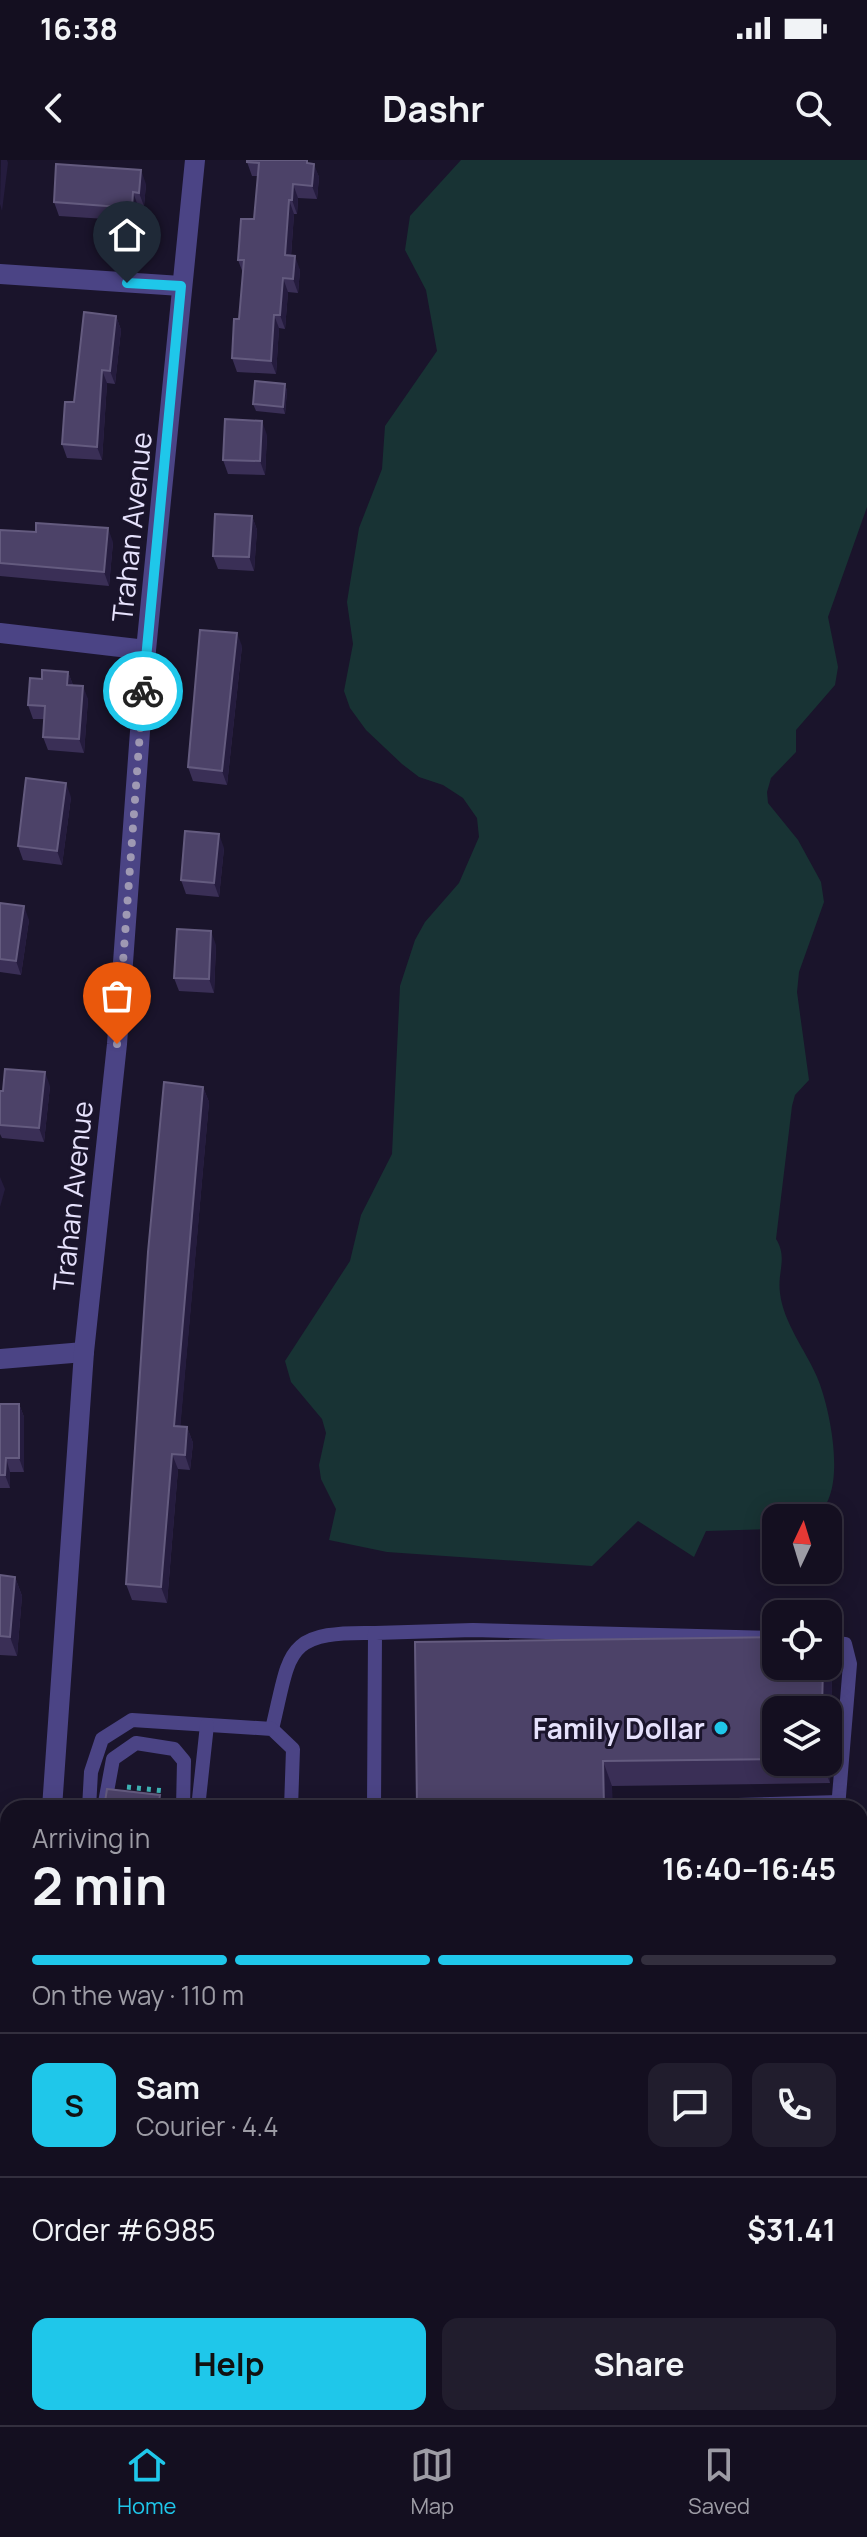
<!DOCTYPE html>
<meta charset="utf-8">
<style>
:root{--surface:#140f20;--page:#211d2d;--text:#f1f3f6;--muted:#9d9ca5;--line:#332f3e;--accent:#1fc7ea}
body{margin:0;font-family:Manrope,sans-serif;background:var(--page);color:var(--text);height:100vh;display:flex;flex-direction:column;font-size:30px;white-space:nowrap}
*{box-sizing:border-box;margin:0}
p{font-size:26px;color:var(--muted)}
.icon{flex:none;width:44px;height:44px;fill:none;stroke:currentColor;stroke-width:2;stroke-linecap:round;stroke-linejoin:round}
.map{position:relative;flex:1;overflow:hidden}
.sheet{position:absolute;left:0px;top:1640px;width:868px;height:626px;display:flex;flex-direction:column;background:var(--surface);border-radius:24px 24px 0 0;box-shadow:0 4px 20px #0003,0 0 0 2px var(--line)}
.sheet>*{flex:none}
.needle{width:52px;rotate:4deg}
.buttons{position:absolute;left:762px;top:1344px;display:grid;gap:16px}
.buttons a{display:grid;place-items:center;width:80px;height:80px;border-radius:16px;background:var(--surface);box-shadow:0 4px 20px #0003,0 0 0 2px var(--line);font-size:40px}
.pin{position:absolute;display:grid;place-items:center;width:68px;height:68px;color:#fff;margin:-82px -34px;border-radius:50% 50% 50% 0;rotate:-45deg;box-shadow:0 0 8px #0007}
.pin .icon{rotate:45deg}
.courier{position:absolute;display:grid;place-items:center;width:80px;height:80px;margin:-40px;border:6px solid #1fc7ea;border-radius:50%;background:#fff;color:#222;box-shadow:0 2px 10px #0007}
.overview em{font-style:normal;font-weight:700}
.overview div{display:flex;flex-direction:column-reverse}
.overview{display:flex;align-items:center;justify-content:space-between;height:136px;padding:0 32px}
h1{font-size:52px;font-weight:700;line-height:60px}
.bar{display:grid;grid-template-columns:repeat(4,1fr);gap:12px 8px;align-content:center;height:96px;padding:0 32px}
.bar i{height:10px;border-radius:6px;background:var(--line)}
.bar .active{background:var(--accent)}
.bar p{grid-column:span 4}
.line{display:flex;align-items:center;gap:20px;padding:0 32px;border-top:2px solid var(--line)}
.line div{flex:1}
.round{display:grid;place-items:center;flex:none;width:84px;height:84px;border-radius:16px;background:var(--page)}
.button{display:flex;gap:16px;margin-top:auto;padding:16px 32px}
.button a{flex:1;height:92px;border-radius:16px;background:var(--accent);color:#111;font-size:32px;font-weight:700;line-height:92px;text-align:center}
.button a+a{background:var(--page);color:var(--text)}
.status{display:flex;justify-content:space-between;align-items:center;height:56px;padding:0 40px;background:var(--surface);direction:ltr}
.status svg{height:22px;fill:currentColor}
header{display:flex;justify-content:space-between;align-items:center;height:104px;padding:0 32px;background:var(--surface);font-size:36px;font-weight:700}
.dock{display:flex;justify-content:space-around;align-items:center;height:112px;border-top:2px solid var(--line);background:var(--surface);font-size:22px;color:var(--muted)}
.dock a{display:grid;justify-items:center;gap:4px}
.dock .active{color:var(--accent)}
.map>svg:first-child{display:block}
</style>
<div class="status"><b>16:38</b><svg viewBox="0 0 49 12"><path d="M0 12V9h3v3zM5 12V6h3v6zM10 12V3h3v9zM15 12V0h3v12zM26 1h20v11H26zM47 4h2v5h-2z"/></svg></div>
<header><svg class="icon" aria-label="back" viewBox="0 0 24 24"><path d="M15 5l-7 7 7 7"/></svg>Dashr<svg class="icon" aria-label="search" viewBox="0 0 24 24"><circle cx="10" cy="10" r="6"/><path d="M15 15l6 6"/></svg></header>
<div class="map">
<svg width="867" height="2265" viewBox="0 0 867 2265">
<rect width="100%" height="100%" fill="#1a142b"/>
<path fill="#183334" d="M461,0H867V347L828,457L838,507L835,525L796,570V592L771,618L767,632L768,643L798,680L821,722L824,742L799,812L797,832L809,920L795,935L792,946L776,1079C788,1098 777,1112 780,1133C783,1162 806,1191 817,1217C830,1247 850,1339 813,1357C803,1361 787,1358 776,1358V1368L772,1369L706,1371L694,1397L638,1361L592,1406L387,1392L329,1380L336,1349L321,1319L319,1305L326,1273L322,1259L291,1222L285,1201L350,1101L361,1055L392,994L400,826L415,780L425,762L459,723L479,677L477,658L463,638L443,625L419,617L402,604L366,570L350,548L344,531L353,484L347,442L359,368L382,309L385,266L437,191L426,130L405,90L410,56Z"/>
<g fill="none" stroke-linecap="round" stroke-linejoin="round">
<path stroke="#3db2b3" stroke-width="5" stroke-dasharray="4 6" stroke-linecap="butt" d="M127,1627L165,1631"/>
<g stroke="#4b4485" stroke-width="14">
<path d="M828,1482L845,1484L850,1504L838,1648"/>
<path d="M272,1569C291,1491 283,1471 375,1473"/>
<path d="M89,1648L91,1612L102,1579L132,1560L272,1569L293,1589L291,1648"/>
<path d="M104,1648L113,1599L136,1583L174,1589L184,1601L183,1648"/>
<path d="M198,1648L207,1565"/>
<path d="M374,1648L375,1473L473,1470L776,1478"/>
<path d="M632,1648L839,1642"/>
<path d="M860,1898H867"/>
</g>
<g stroke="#4b4485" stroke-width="20">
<path d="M0,114L181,126"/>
<path d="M0,473L146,490"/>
<path d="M0,1199L84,1192"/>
<path d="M52,1648L84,1192L117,884L146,490L195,0"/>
<path d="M377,2258V2265"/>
<path d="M693,2258V2265"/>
<path d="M43,2265V2258"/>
</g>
<g stroke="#f0679f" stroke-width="24">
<path d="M860,1826H867"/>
<path d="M0,1929L8,1927"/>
</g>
</g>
<g fill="#3a2f56" fill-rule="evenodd">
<path d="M247,2L313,4L319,17L317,39L298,38L297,54H294L291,96L300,110L298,133L288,132L285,169L279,168L276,214L237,212L232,198L239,159L243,113L238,100L254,59L258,16H252Z"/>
<path d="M146,24L144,46H138L137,61L59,56L54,42Z"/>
<path d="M116,156L121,170L115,224L107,223L102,300L67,298L62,284L74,242Z"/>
<path d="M285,224L287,231L285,254L256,251L253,244Z"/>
<path d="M267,275L265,315L228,314L223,300Z"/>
<path d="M252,356L257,370L254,411L218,409L213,396Z"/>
<path d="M0,370L113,382L109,426L0,416Z"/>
<path d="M242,486L227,625L193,621L188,607Z"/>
<path d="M68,512L73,525L88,539L84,593L48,590L43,577L44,559H33L28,545L42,519Z"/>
<path d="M71,637L62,705L23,700L18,686Z"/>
<path d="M224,688L219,737L186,734L181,720Z"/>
<path d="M0,743L29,760L21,815L0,812Z"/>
<path d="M216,785L214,833L179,831L174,818Z"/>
<path d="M50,926L44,982L2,978L0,974V931Z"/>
<path d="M203,927L209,942L180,1267H187L193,1283L190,1310L178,1309L167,1443L132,1440L126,1424Z"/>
<path d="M0,1244H19L24,1257V1312H10V1328H0Z"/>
<path d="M0,1415L15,1417L22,1436L17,1496L0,1495Z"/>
<path d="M832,1501L830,1623L612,1626L417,1648ZM776,1550L828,1602H776Z"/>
<path d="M867,1919V1982H860V1920Z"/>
</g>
<g fill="#251c3e">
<path d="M1,0H7L8,3L2,51L0,44Z"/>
<path d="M314,4L319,17L317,39L312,26Z"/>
<path d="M141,10L146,24L144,46L139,33Z"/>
<path d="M293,24L298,38L297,54L292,40Z"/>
<path d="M133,32L138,46L137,61L132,48Z"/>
<path d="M289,40L294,54L290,109L285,95Z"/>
<path d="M295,96L300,110L298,133L293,119Z"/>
<path d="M283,118L288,132L285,169L280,155Z"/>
<path d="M274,155L279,168L276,214L271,201Z"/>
<path d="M116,156L121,170L115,224L110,211Z"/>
<path d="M102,210L107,223L102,300L97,287Z"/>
<path d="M285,224L287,231L285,254L283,247Z"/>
<path d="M262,261L267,275L265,315L260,301Z"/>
<path d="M252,356L257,370L254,411L249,397Z"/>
<path d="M108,368L113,382L109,426L104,412Z"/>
<path d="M237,473L242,486L227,625L222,611Z"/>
<path d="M68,512L73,525H67Z"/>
<path d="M83,526L88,539L84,593L79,579Z"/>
<path d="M66,623L71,637L62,705L57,691Z"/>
<path d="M219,674L224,688L219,737L214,723Z"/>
<path d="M24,746L29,760L21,815L16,801Z"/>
<path d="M211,771L216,785L214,833L209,819Z"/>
<path d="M45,912L50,926L44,982L39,968Z"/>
<path d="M203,927L209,942L179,1282L174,1266Z"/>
<path d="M0,1017L5,1029L0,1047Z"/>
<path d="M19,1244L24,1257V1312L19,1298Z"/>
<path d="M187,1267L193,1283L190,1310L185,1295Z"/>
<path d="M172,1294L178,1309L167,1443L161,1427Z"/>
<path d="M6,1298L10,1312V1328L5,1315Z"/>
<path d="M15,1417L22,1436L17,1496L10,1477Z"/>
<path d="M828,1490L832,1501L830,1623L822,1602H828V1550H822L823,1506H828Z"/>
<path d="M603,1601L612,1626L613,1648H604Z"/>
<path d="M160,1635L165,1648H158Z"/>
<rect x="147" y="2258" width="5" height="7"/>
<rect x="495" y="2258" width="5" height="7"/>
<rect x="622" y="2258" width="5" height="7"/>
</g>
<g fill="#4c4268" stroke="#645b7f" stroke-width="2">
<path d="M247,0H307V3L314,4L312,26L293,24L292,40H289L285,95L295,96L293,119L283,118L280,155H274L271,201L232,198L234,159H239L244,100H238L241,59H254L259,3L247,2Z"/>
<path d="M56,4L141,10L139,33L133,32L132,48L54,42Z"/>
<path d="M84,152L116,156L110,211L102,210L97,287L62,284L65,242H74Z"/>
<path d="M255,221L285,224L283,247L253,244Z"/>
<path d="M225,259L262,261L260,301L223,300Z"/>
<path d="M215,354L252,356L249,397L213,396Z"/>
<path d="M36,363L108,368L104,412L0,403V370L36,372Z"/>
<path d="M200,470L237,473L222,611L188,607Z"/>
<path d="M42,510L68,512L67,525L83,526L79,579L43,577L45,546L28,545L30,518L42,519Z"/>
<path d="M26,618L66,623L57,691L18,686Z"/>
<path d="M185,671L219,674L214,723L181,720Z"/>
<path d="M0,743L24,746L16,801L0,799Z"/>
<path d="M177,769L211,771L209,819L174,818Z"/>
<path d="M5,909L45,912L39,968L0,965V931H3Z"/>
<path d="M164,922L203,927L174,1266L187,1267L185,1295L172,1294L161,1427L126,1424L148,1092Z"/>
<path d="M0,1244H19V1298H6L5,1315H0Z"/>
<path d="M0,1415L15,1417L10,1477L0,1476Z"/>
<path d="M776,1477V1506H823L822,1550H776V1599L603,1601L604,1648H417L415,1482Z"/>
<path d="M107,1629L160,1635L158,1648H104Z"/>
<path d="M867,1919V1965H860V1920Z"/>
<rect x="100" y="2258" width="47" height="7"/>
<rect x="458" y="2258" width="37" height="7"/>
<rect x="579" y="2258" width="43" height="7"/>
</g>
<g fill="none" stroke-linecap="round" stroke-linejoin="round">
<path stroke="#9f99b3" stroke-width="8" stroke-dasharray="0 14.4" d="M117,884L143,531"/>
<path stroke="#1fc7ea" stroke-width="10" d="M127,123L181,126L143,531"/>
</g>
<circle fill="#1fc7ea" stroke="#1a142b" stroke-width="3" cx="721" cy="1568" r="8"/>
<g text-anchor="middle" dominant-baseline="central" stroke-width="6" stroke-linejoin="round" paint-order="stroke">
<g font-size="28" fill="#e6e1fc" stroke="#1a142b">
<text transform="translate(131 367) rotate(-84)">Trahan Avenue</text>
<text transform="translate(72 1036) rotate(-84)">Trahan Avenue</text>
</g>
<g font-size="28" font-weight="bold" fill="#e6e1fc" stroke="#1a142b" text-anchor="end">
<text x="705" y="1568">Family Dollar</text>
</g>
</g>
</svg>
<div class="buttons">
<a><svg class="needle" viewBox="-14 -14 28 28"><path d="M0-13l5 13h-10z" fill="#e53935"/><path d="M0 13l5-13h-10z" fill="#9d9ca5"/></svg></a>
<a><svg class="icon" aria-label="locate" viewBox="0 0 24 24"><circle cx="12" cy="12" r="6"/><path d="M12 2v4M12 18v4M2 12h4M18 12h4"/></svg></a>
<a><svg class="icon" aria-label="layers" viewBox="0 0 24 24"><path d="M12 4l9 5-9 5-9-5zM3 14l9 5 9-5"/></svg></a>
</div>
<div class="pin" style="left:117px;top:884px;background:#ea580c"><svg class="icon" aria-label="bag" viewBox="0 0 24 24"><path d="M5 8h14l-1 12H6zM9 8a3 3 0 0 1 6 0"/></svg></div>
<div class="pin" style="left:127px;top:123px;background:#1f2937"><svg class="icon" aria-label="home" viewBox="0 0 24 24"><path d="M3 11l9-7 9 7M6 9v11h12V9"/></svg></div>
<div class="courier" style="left:143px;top:531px"><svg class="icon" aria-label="bike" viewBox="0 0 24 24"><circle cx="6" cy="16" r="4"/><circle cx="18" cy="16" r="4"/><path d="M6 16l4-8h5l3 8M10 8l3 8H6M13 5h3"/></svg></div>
<section class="sheet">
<div class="overview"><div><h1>2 min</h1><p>Arriving in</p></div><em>16:40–16:45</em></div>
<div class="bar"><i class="active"></i><i class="active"></i><i class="active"></i><i></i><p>On the way · 110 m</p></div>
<div class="line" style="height:144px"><b class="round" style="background:var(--accent);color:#111">S</b><div><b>Sam</b><p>Courier · 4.4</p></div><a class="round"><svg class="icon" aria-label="chat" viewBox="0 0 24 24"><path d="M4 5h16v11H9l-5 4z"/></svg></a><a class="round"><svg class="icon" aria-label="phone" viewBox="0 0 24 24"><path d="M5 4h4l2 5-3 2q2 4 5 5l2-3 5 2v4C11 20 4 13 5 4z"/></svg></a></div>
<div class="line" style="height:104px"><div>Order #6985</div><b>$31.41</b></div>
<div class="button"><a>Help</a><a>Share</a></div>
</section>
</div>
<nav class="dock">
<a class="active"><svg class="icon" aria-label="home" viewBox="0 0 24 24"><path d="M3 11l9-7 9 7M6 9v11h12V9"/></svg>Home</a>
<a><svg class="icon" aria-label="map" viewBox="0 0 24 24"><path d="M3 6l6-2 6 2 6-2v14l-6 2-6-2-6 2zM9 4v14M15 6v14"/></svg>Map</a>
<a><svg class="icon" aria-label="saved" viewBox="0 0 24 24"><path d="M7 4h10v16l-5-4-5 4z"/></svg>Saved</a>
</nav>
